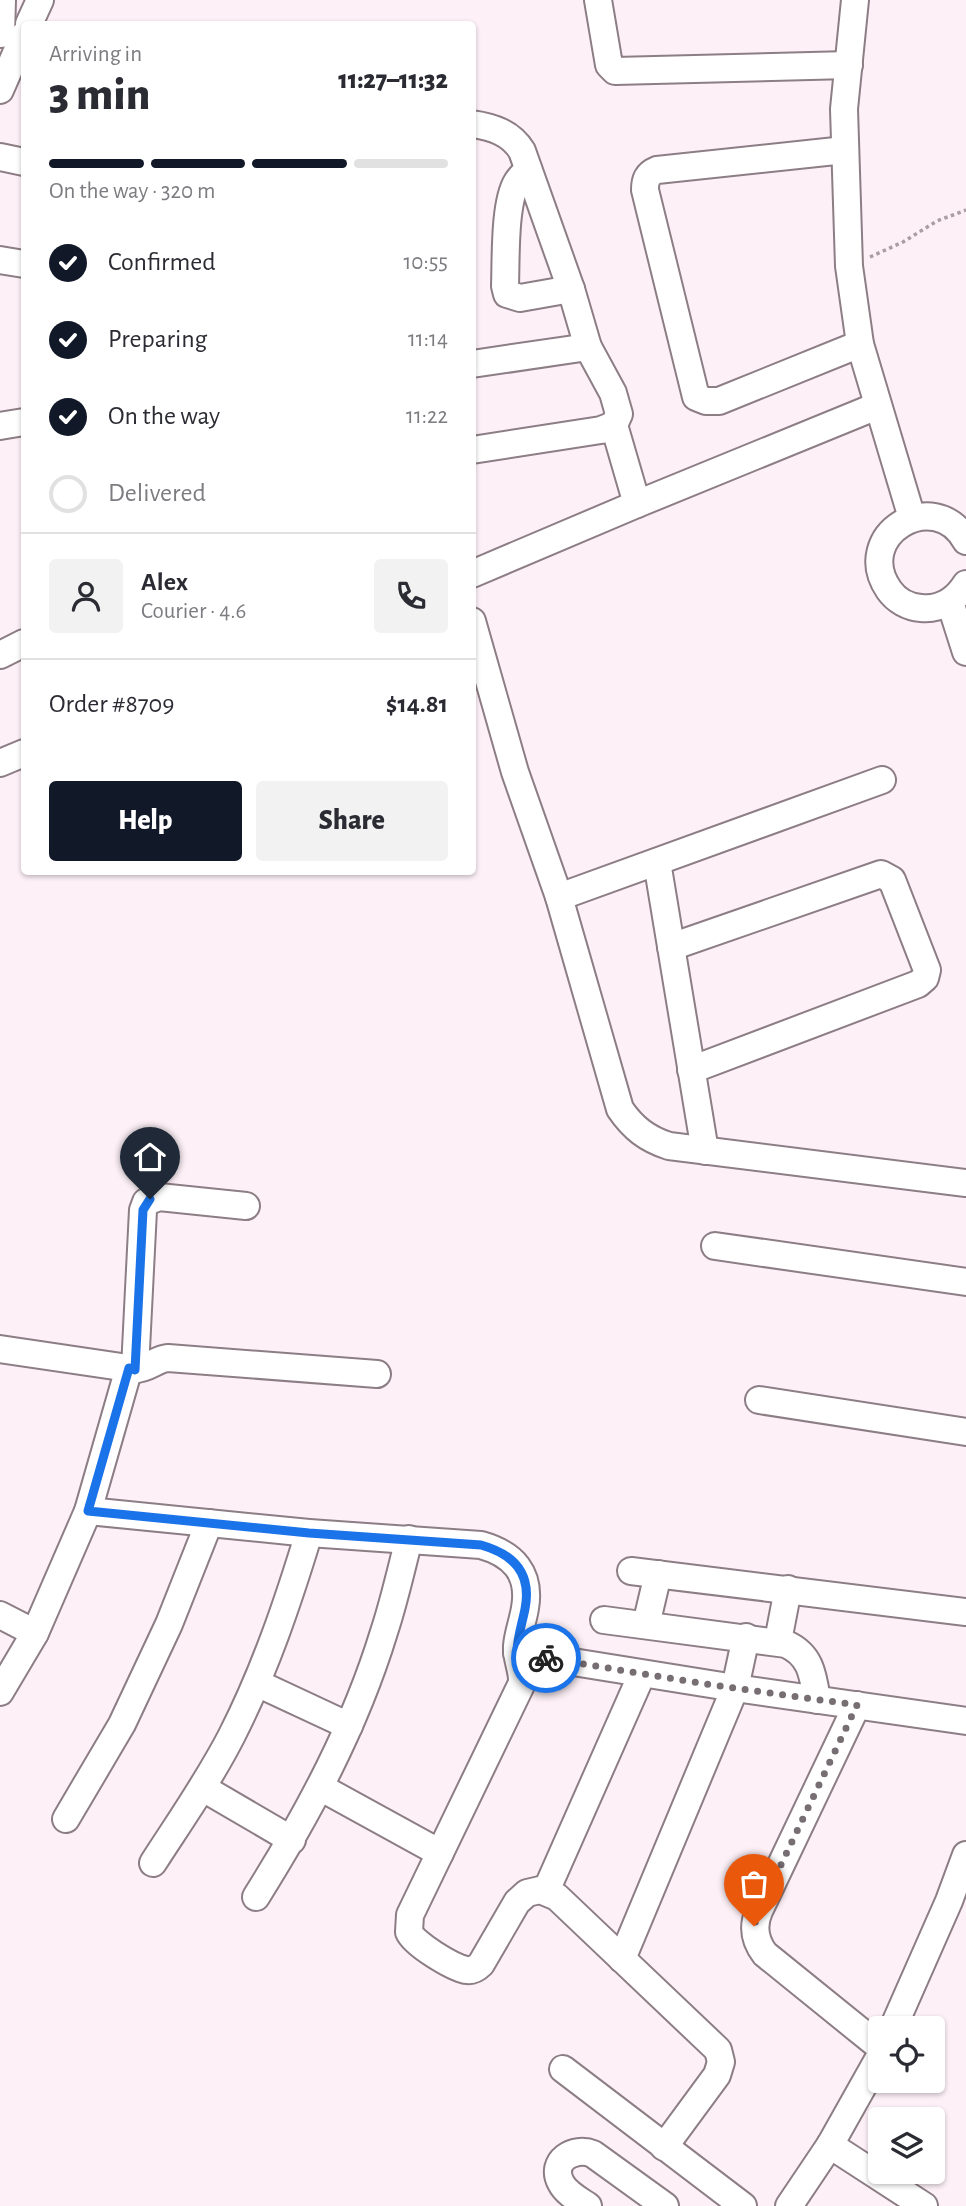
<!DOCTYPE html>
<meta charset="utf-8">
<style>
:root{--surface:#fff;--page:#f2f2f3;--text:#2b2b33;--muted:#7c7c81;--line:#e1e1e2;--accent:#111827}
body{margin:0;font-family:"Alegreya Sans",sans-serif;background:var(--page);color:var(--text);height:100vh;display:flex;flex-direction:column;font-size:26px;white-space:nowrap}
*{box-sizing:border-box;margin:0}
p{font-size:23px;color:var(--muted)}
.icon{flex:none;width:38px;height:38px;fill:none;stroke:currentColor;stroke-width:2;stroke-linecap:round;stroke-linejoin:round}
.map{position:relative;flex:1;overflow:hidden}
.side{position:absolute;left:21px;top:21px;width:455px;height:854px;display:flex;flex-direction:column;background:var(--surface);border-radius:7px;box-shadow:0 2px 5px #0004}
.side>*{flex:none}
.controls{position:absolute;left:868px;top:2016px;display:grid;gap:14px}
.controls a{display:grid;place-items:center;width:77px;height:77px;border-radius:7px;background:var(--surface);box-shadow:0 2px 5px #0004;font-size:35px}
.pin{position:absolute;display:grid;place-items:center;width:60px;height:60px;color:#fff;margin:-72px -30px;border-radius:50% 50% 50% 0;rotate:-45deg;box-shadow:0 0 7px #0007}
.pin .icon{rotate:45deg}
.courier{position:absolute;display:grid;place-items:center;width:70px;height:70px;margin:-35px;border:5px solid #1a73e8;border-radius:50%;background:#fff;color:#222;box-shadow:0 2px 9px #0007}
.head em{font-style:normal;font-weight:800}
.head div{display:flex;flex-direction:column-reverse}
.head{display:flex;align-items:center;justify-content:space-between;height:119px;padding:0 28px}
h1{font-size:46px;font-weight:800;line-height:52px}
.bar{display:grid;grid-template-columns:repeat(4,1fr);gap:10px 7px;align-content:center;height:84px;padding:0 28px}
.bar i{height:9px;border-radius:5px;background:var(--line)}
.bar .on{background:var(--accent)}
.bar p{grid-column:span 4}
.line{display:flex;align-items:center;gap:18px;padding:0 28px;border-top:2px solid var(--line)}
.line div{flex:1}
.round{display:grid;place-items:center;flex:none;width:74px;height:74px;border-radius:7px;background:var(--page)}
ol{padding:0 28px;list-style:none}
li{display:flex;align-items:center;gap:21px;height:77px}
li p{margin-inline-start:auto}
li .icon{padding:7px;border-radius:50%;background:var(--accent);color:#fff;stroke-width:4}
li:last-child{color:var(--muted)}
li i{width:38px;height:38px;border:4px solid var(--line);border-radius:50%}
.cta{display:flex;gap:14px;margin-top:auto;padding:14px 28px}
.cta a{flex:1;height:80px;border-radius:7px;background:var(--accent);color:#fff;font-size:28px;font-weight:800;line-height:80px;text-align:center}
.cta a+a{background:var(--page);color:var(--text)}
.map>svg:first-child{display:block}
</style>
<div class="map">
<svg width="966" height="2206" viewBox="0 0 966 2206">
<rect width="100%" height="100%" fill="#fdf1f7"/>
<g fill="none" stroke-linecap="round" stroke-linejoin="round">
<defs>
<g id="minor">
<path d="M598,0L609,65L615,71L849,65"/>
<path d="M855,0L844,109L849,266L860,344L912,518"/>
<path d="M29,24L40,0"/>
<path d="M1,34L2,0"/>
<path d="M0,90L24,35"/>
<path d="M472,124C493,127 511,133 522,151L571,289L588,347L613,393L619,414L614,425L601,430L472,450"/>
<path d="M845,150L657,170C647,174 645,180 645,190L696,397L706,401H719L860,344"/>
<path d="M0,157L24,162"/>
<path d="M528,169C525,173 520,177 517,182C504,203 506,260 505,286L507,294L520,298L571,289"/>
<path d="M0,260L24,264"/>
<path d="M472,364L588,347"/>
<path d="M614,425L637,504"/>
<path d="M0,426L24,422"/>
<path d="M966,541C935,485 851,535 889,590C896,600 908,607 921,608C940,610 956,600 966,584"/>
<path d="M472,574L637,504L877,406"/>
<path d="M950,602L966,652"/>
<path d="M472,621L515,772L559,897L620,1109C633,1128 647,1139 669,1146L966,1183"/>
<path d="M0,655L24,643"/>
<path d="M0,763L24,753"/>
<path d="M657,862L705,1151"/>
<path d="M559,897L882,780"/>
<path d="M671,947L881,874L892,880L927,970L925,978L918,984L691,1070"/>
<path d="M715,1246L966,1282"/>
<path d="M0,1349L135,1369C148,1369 156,1359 168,1358L377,1374"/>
<path d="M135,1369L143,1210L146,1202L159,1197L246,1206"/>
<path d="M759,1400L966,1432"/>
<path d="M88,1511L309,1533L481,1545C513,1554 531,1573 525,1608C523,1621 518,1633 517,1646C516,1659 523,1670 522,1683L410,1915L409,1932C414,1944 452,1967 466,1970C472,1971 477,1968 481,1964L517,1902L527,1893L540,1890L557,1897L718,2050L721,2062L717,2075L664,2147"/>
<path d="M631,1571L966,1612"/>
<path d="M0,1615L35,1633"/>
<path d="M604,1620L786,1644C811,1655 813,1675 817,1700"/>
<path d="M646,1625L658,1574"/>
<path d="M778,1641L788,1589"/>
<path d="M517,1653L735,1688L966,1721"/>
<path d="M257,1683L349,1726"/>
<path d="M0,1692L35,1633L88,1511L129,1368"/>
<path d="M857,1705L759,1911C752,1927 755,1941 765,1954L880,2047"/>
<path d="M320,1787L440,1853"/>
<path d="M203,1788L292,1840"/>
<path d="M66,1819L122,1724L169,1624L209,1523"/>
<path d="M153,1863C180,1821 209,1780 232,1735C265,1670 288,1602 309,1533"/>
<path d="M546,1891L642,1674"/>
<path d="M256,1897C308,1814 355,1727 384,1632C394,1602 401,1570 409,1539"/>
<path d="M622,1959L735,1688L746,1637"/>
<path d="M893,2028L949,1901L966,1855"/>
<path d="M563,2069L743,2206"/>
<path d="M830,2145L924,2206"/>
<path d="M588,2206C579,2200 566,2193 561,2183C549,2161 574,2146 593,2154L665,2206"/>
<path d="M789,2206L830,2145L880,2056"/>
</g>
</defs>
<use href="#minor" stroke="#8d7d85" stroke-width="30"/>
<path stroke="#a89ea4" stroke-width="3.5" stroke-dasharray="3.5 3.5" stroke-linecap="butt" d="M870,257L903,242L937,221L966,210"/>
<use href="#minor" stroke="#fff" stroke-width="26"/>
</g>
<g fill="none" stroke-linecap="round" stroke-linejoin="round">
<path stroke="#776e73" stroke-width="7" stroke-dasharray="0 12.6" d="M546,1658L712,1685L857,1705L759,1911L754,1926"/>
<path stroke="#1a73e8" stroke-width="9" d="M150,1199L143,1210L135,1370L129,1368L88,1511L309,1533L481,1545C513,1554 532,1573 525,1609C522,1624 517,1638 517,1653L546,1658"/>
</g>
</svg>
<div class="controls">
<a><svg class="icon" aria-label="locate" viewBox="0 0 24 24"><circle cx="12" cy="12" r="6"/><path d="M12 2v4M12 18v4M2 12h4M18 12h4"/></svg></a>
<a><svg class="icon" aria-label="layers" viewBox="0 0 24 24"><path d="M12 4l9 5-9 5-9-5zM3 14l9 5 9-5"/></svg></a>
</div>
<div class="pin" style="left:754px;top:1926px;background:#ea580c"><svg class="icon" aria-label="bag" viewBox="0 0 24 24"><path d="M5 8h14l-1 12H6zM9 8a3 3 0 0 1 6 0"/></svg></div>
<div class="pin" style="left:150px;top:1199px;background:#1f2937"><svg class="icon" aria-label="home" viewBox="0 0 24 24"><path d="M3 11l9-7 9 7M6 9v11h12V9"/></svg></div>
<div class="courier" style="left:546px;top:1658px"><svg class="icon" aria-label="bike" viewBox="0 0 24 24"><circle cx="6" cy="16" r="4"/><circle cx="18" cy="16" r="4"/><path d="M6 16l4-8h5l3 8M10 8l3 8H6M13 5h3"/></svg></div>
<section class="side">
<div class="head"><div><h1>3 min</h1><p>Arriving in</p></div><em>11:27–11:32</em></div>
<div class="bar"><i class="on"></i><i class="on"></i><i class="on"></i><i></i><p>On the way · 320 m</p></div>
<ol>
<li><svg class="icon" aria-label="check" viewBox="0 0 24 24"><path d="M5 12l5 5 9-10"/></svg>Confirmed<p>10:55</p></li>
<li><svg class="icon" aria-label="check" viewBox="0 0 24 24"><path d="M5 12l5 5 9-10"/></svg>Preparing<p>11:14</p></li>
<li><svg class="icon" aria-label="check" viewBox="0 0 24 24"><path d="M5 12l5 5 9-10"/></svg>On the way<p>11:22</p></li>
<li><i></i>Delivered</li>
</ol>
<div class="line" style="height:126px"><a class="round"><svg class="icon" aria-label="person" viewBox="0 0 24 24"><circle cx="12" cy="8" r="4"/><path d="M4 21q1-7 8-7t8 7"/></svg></a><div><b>Alex</b><p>Courier · 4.6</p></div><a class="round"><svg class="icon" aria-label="phone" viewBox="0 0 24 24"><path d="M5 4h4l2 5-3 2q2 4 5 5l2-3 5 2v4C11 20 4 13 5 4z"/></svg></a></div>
<div class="line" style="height:91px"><div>Order #8709</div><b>$14.81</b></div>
<div class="cta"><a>Help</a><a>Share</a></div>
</section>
</div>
